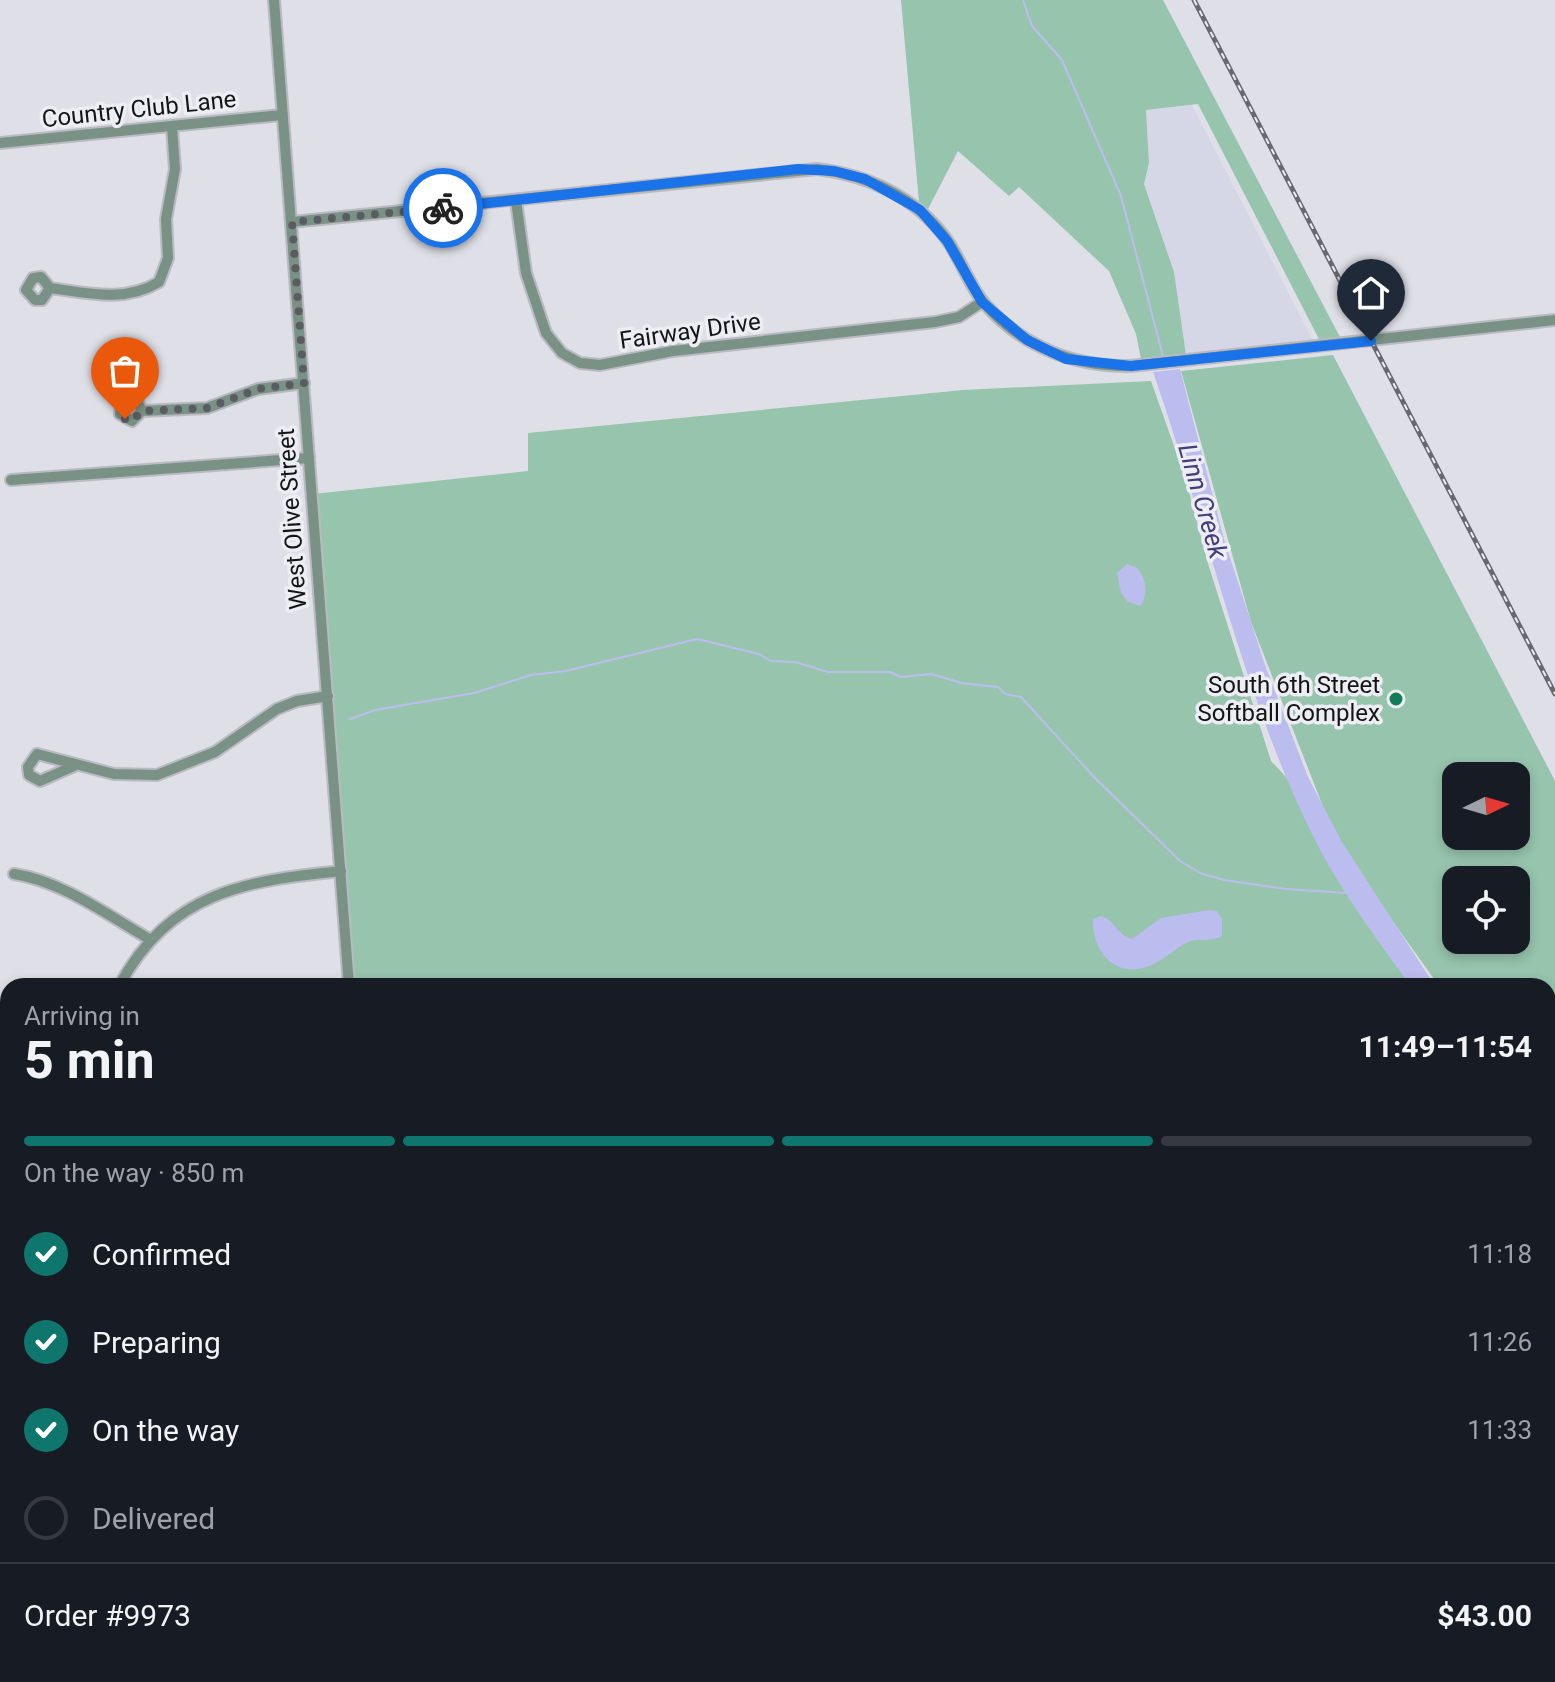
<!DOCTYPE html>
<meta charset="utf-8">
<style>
:root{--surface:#171b24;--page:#20242c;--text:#f1f3f6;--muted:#9ea1a6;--line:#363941;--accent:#0f766e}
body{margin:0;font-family:Roboto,sans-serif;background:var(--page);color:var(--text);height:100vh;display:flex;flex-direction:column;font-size:30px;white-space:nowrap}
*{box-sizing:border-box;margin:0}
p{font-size:26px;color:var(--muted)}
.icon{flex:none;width:44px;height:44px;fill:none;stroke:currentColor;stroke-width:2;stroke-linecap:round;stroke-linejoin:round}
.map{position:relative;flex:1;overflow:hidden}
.side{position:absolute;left:0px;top:978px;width:1556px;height:704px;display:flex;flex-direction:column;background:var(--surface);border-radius:24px 24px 0 0;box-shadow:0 4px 12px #0003}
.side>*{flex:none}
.needle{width:52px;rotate:85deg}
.fabs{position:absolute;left:1442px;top:762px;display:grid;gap:16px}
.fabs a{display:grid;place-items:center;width:88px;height:88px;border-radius:16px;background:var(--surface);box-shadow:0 4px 12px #0003;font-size:40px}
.pin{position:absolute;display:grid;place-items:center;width:68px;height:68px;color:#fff;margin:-82px -34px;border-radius:50% 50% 50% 0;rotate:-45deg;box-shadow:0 0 8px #0007}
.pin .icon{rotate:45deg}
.courier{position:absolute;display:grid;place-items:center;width:80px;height:80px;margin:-40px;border:6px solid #1a73e8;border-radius:50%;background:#fff;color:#222;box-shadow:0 2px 10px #0007}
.head em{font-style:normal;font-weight:700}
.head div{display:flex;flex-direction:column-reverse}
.head{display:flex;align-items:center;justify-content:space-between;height:136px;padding:0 24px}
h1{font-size:52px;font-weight:700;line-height:60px}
.bar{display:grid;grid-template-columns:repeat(4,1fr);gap:12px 8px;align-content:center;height:96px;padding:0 24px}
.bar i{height:10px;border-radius:6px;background:var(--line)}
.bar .on{background:var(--accent)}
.bar p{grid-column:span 4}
.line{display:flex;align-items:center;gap:20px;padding:0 24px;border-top:2px solid var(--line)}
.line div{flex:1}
ol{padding:0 24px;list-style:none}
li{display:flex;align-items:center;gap:24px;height:88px}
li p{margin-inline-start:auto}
li .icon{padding:8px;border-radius:50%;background:var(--accent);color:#fff;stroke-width:4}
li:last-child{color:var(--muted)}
li i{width:44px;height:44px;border:4px solid var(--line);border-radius:50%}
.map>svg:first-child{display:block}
</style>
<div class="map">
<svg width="1555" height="1682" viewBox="0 0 1555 1682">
<rect width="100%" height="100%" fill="#dfe0e7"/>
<g fill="#d6d7e6">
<path d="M1192,105L1312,339V344L1186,355L1174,272L1144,184L1149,163L1146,110Z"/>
<path d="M608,1674H888L889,1682H609Z"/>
</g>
<g fill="#96c4ac" fill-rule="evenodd">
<path d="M901,0H1163L1341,339L1320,341L1198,104L1146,110L1149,163L1144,184L1174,272L1186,355L1141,359L1136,334L1109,271L1019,187L1009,196L958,151L927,211L919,202Z"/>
<path d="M1333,355L1555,781V1145L1548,1131V986H1439L1379,902L1413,986H349L313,494L528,471V433L963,390L1151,381L1185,477L1209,567L1271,761L1329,822L1251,622L1181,371ZM1456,776H1516V836H1456ZM1456,880H1516V940H1456Z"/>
</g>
<g fill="#bcbdef">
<path d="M1180,369L1224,539L1265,665L1308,777L1342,842L1435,986H1411C1375,937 1335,883 1309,828C1239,683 1206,523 1153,372Z"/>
<path d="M1127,564L1137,568C1146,578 1149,595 1140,606L1128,602L1121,593L1117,573Z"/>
<path d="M1209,910L1217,911L1222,919V936C1211,943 1197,937 1186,943C1173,950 1158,965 1143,968C1111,976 1092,948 1093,919L1101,916C1115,920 1118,936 1132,939L1161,918Z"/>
<path d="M1548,1154L1555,1184V1324H1551Z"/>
</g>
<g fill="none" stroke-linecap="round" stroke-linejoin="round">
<g stroke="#bcbdef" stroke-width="2">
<path d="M1023,0L1032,26L1062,60L1121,196L1164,360"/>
<path d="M350,719L375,710L474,693L531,675L566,671L697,639L759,654L771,661L795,662L828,672H890L901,677L932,674L961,683L998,687L1005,694L1021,697L1094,777L1180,861L1200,873L1224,880L1286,889L1346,893"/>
</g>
<defs>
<g id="minor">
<path d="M274,0L349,986"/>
<path d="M0,143L282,115"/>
<path d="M516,201L526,273L546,333L562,353L580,363L600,365L673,351L935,322L959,317L982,302"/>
<path d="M292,222L817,169C868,175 916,197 947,240C961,260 969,285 984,303C1022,347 1074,367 1131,366L1555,320"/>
<path d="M50,288L42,300H35L26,290L33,278L41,277L50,288C88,293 124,303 159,282L168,258L166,219L175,169L172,127"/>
<path d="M142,411L136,399L122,400L120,414L132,421L142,411L207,408L258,389L304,383"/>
<path d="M11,480L309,458"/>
<path d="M74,766L40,781L29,775L28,767L37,754L114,774L157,775L215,752L277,709L297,701L328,696"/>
<path d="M14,874C62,881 109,916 151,940"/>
<path d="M119,986C170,892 244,881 341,871"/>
<path d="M0,1204L8,1200"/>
<path d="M0,1567L8,1566"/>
<path d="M127,1674L128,1682"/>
<path d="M608,1674L609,1682"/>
<path d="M888,1674L889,1682"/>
<path d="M1225,1674L1226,1682"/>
<path d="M1453,1674L1454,1682"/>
<path d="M234,1682L310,1674"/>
<path d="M421,1682L500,1674"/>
</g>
<g id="major">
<path d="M1548,1349L1555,1353"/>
<path d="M0,1433H8"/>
<path d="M402,1674L403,1682"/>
</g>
</defs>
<use href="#minor" stroke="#babbc2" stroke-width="14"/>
<use href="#major" stroke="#babbc2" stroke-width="16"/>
<use href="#minor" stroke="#7a9185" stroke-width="10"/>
<use href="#major" stroke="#24503c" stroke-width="12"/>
<defs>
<path id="rail" d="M1194,0L1555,694"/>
</defs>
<use href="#rail" stroke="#68696e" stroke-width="5"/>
<use href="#rail" stroke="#ededf4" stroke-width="2" stroke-dasharray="6" stroke-linecap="butt"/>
</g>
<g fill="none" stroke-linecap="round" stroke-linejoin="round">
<path stroke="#5b5c60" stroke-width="8" stroke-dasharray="0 14.4" d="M125,419L132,421L142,411L207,408L258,389L304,383L292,222L443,208"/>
<path stroke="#1a73e8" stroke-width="10" d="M443,208L798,169L834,171L865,179L920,210L947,241L982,302L1027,340L1066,359L1131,366L1371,341"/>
</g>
<circle fill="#147c56" stroke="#ededf4" stroke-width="3" cx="1396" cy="699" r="8"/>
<g text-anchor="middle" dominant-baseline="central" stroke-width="7" stroke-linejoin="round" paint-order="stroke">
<g font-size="24" fill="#141517" stroke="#ededf4">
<text transform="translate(139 109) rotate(-6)">Country Club Lane</text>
<text transform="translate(690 331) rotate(-8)">Fairway Drive</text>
<text transform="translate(292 519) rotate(-94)">West Olive Street</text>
</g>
<g font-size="24" fill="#141517" stroke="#ededf4" text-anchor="end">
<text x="1380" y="685">South 6th Street<tspan x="1380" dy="28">Softball Complex</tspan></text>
</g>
<g font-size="26" font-style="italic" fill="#423d7b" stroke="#ededf4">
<text transform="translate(1203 501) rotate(74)">Linn Creek</text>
</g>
</g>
</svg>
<div class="fabs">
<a><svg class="needle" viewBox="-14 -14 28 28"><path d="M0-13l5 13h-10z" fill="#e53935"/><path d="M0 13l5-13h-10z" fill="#9ea1a6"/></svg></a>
<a><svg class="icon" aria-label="locate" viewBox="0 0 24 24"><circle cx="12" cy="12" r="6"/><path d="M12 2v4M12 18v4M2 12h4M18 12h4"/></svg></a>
</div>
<div class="pin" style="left:125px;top:419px;background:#ea580c"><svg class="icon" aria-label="bag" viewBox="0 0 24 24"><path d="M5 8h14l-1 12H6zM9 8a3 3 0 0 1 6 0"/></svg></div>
<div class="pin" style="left:1371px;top:341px;background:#1f2937"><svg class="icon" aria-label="home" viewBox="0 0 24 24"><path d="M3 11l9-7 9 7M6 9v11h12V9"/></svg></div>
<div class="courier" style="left:443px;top:208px"><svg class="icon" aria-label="bike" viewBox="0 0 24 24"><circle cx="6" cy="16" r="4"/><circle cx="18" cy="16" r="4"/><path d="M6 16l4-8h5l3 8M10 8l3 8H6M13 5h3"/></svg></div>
<section class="side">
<div class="head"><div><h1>5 min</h1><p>Arriving in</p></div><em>11:49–11:54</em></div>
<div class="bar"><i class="on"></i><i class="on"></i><i class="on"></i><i></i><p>On the way · 850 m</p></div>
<ol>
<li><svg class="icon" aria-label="check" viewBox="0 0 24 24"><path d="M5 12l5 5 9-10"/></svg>Confirmed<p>11:18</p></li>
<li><svg class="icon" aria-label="check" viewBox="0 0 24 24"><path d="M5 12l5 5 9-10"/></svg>Preparing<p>11:26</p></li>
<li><svg class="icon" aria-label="check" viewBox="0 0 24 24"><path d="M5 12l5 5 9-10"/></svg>On the way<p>11:33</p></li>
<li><i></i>Delivered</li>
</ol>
<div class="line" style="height:104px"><div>Order #9973</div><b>$43.00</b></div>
</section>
</div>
